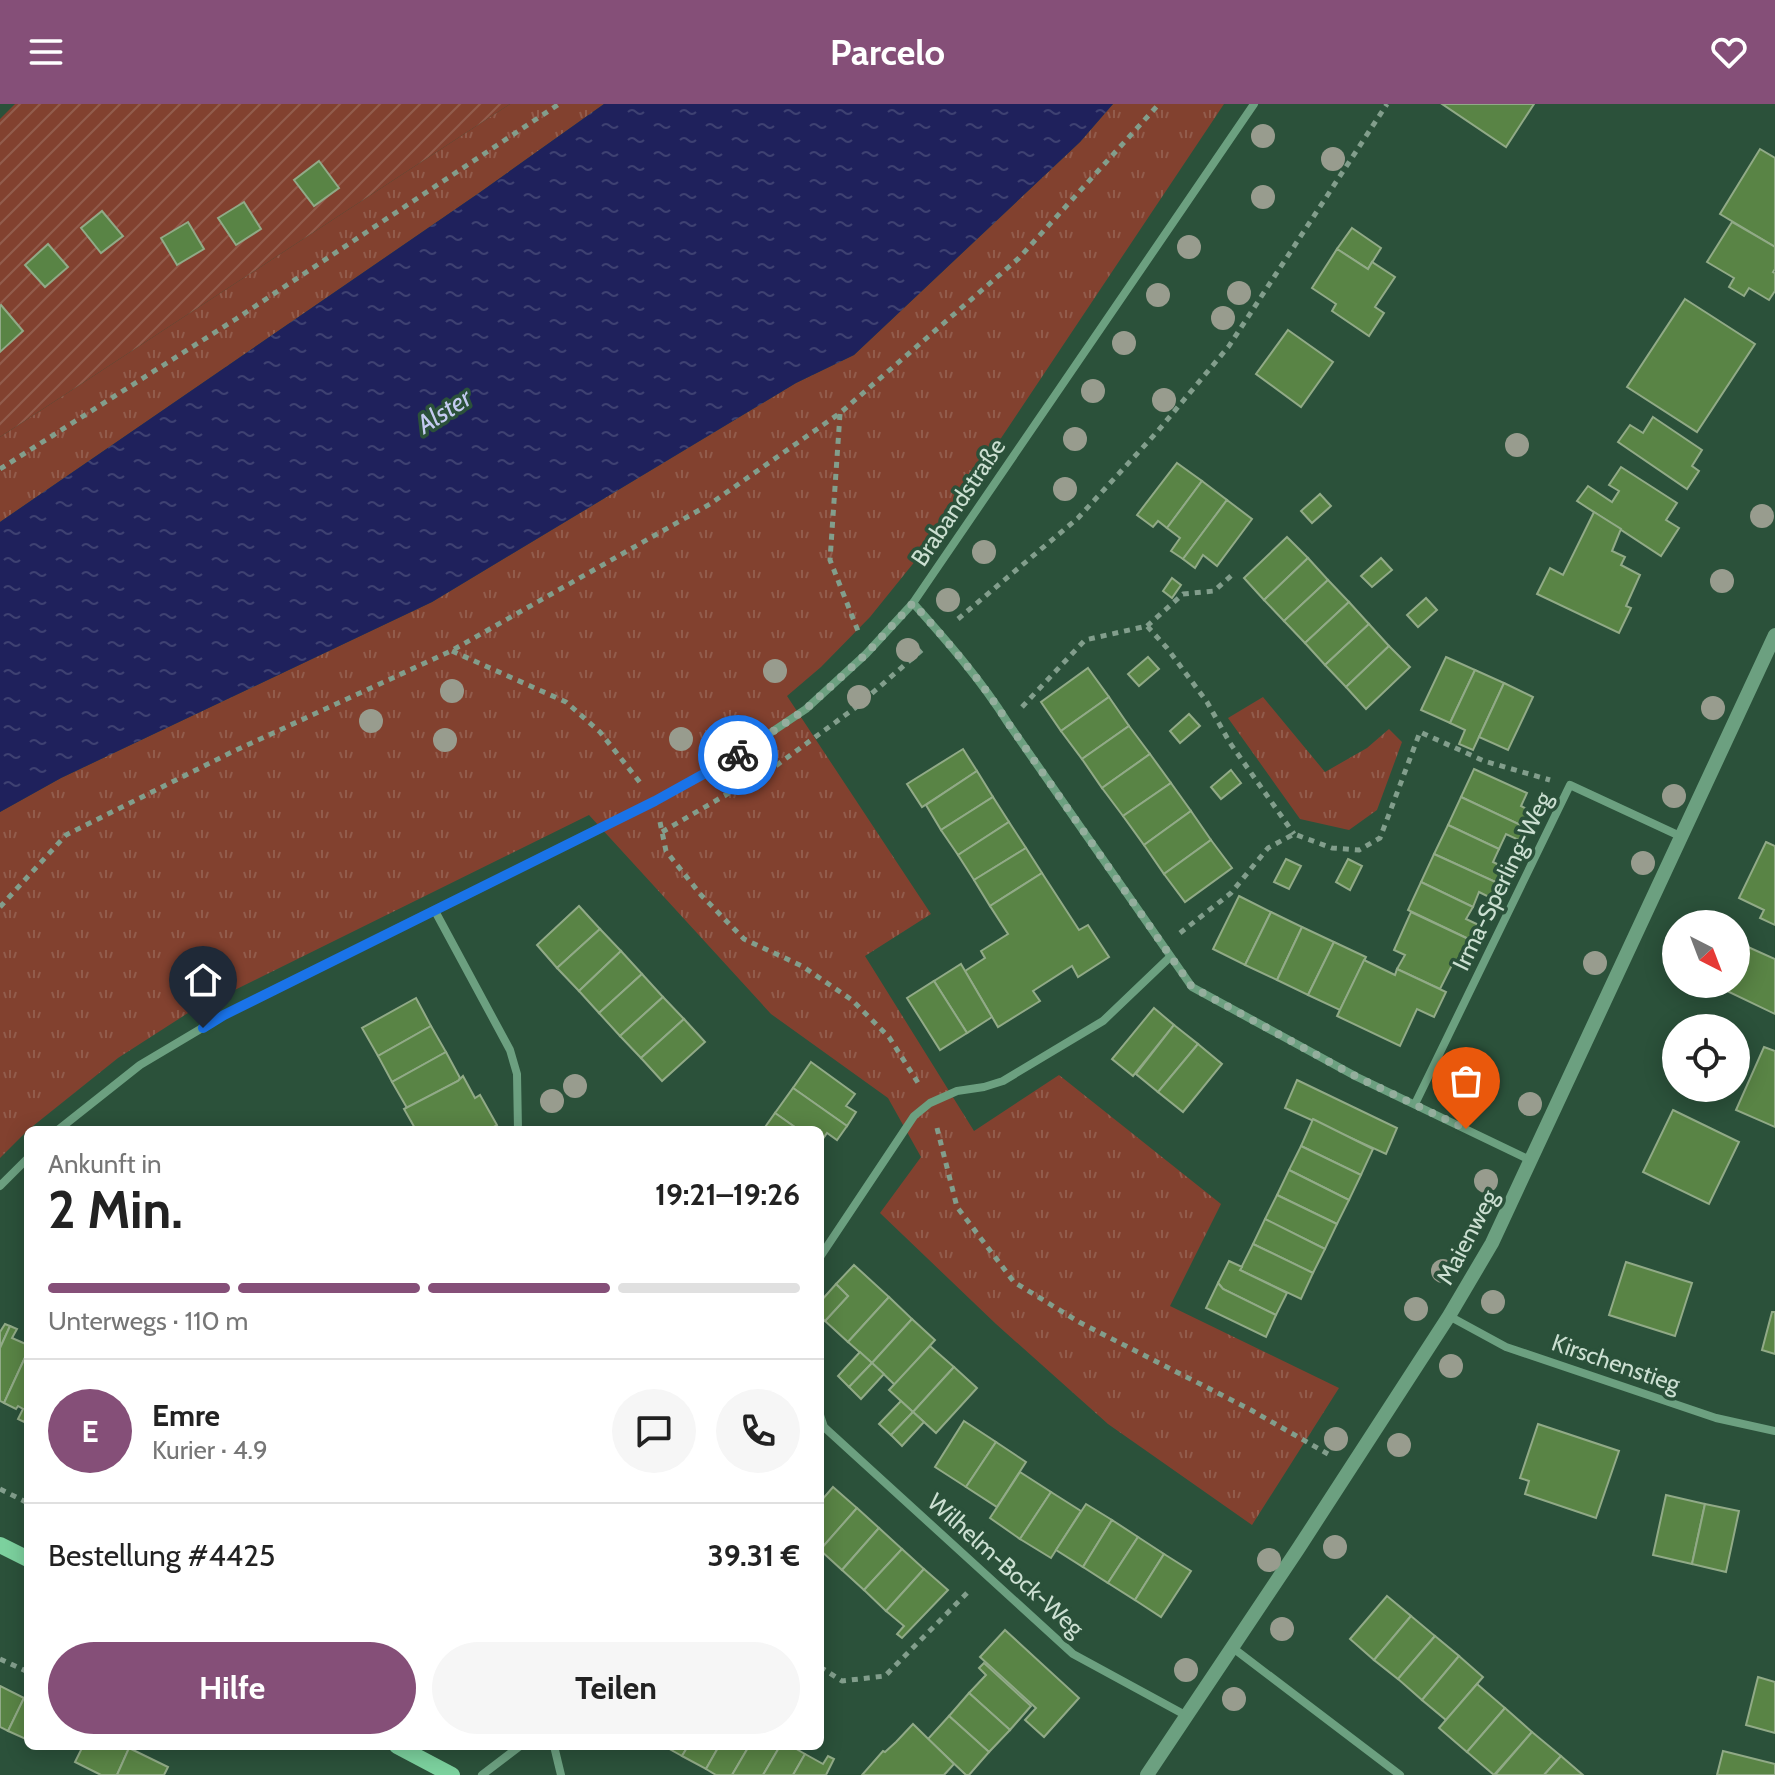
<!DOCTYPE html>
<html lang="de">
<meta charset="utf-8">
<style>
:root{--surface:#fff;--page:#f6f6f6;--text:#222;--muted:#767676;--line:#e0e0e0;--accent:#854f78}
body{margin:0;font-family:Cabin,sans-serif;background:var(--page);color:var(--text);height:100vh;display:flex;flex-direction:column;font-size:30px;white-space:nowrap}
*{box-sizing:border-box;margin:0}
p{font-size:26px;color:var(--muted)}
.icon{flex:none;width:44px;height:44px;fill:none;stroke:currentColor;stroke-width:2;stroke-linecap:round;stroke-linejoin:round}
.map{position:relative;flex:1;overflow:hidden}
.drawer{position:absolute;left:24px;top:1022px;width:800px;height:624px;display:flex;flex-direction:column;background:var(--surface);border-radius:12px;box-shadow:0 4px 20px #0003}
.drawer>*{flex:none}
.needle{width:52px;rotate:138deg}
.fabs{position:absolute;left:1662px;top:806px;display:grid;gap:16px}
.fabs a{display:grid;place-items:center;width:88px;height:88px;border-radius:50%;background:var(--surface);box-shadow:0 4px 20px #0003;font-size:40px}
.pin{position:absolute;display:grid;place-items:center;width:68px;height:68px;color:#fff;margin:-82px -34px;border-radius:50% 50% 50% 0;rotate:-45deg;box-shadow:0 0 8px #0007}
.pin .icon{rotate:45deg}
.courier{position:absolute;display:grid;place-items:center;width:80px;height:80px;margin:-40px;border:6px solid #1a73e8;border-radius:50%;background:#fff;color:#222;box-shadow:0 2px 10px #0007}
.head em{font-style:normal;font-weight:700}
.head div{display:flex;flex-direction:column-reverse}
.head{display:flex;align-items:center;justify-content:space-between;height:136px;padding:0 24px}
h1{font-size:52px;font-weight:700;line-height:60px}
.bar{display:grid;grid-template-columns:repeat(4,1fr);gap:12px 8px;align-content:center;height:96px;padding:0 24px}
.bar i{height:10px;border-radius:6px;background:var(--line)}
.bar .current{background:var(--accent)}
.bar p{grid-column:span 4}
.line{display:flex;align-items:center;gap:20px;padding:0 24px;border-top:2px solid var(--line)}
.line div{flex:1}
.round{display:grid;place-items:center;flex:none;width:84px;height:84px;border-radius:42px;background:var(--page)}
.button{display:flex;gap:16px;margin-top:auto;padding:16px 24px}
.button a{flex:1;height:92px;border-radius:48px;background:var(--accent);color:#fff;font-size:32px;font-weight:700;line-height:92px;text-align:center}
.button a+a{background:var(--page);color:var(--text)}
header{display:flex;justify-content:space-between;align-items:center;height:104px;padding:0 24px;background:var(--accent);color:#fff;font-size:36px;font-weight:700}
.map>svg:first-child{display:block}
</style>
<header><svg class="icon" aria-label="menu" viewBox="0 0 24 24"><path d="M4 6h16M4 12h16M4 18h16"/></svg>Parcelo<svg class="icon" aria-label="heart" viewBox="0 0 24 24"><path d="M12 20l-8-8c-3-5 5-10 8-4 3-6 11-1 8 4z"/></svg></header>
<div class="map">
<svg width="1775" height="1671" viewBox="0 0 1775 1671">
<defs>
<pattern id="park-tufts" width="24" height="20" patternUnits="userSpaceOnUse" patternTransform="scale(2)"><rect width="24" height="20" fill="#82412f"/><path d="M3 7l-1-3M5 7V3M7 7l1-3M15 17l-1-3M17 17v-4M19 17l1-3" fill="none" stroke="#925c4c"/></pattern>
<pattern id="garden-furrows" width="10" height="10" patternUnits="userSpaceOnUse" patternTransform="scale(2)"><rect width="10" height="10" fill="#82412f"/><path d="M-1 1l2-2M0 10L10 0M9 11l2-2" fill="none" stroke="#925c4c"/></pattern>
<pattern id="water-ripples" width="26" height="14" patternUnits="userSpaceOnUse" patternTransform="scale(2)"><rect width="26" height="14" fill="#1f215c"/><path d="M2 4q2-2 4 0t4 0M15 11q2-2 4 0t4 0" fill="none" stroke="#3e4172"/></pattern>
</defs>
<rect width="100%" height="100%" fill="#2b513a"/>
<g fill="url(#park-tufts)">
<path d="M510,0H604L479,89L0,418V333Z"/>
<path d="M1113,0H1224L937,430L870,513L821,563L787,592L931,810L865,852L974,1027L1059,971L1221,1100L1170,1202L1339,1284L1252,1421L1108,1320L996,1220L880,1109L921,1053L888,994L771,910L589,711L188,909L118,954L28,1026L0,1054V708L61,674L432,498L796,279L854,251L1080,38Z"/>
<path d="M1263,593L1325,668L1367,644L1389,625L1402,638L1377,706L1349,726L1300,715L1228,614Z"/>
</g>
<path fill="url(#garden-furrows)" d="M15,0H510L0,333V15Z"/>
<path fill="url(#water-ripples)" d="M604,0H1113L1080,38L854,251L796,279L432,498L61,674L0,708V418L479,89Z"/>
<g fill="#598445" stroke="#91aa87" stroke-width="2">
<path d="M1442,0H1534L1506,43Z"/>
<path d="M1760,45L1775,54V143L1720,110Z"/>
<path d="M319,57L339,84L314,102L294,76Z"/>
<path d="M244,98L261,125L236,141L218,114Z"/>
<path d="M102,107L123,132L101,149L81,124Z"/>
<path d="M188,118L204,145L177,161L161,134Z"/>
<path d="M1732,118L1775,143V165L1773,168L1775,169V187L1769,196L1749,184L1744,192L1729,183L1734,174L1707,158Z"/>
<path d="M1352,124L1381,144L1368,165L1337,145Z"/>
<path d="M48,140L68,163L45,183L25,161Z"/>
<path d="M1337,145L1368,165L1372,158L1395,173L1375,203L1384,209L1369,232L1332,207L1336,200L1312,184Z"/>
<path d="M1685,195L1755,240L1697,328L1627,283Z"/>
<path d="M1,201L23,227L0,248V202Z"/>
<path d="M1288,226L1333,258L1301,303L1256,270Z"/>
<path d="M1653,313L1702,346L1692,362L1699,367L1687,385L1618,338L1630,321L1643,329Z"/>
<path d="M1177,359L1202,377L1167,424L1158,417L1153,423L1137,411Z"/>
<path d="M1621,363L1677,399L1666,416L1679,424L1661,452L1577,397L1588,382L1612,398L1619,387L1609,381Z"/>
<path d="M1202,377L1227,396L1183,455L1171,447L1180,434L1167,424Z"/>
<path d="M1320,390L1331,402L1312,419L1301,407Z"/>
<path d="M1227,396L1252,415L1217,462L1203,451L1195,464L1183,455Z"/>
<path d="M1594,408L1621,425L1612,447L1625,453L1621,461L1640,471L1626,502L1631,504L1619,529L1537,490L1550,464L1563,471Z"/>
<path d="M1287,433L1308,454L1264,496L1244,474Z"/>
<path d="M1308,454L1328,476L1284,517L1264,496Z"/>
<path d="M1381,454L1392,466L1372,483L1361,472Z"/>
<path d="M1172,474L1181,481L1172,494L1163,487Z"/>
<path d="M1328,476L1349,498L1305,539L1284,517Z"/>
<path d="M1426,494L1437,506L1418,523L1407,511Z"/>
<path d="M1349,498L1369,520L1325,561L1305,539Z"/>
<path d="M1369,520L1389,542L1346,583L1325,561Z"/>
<path d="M1389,542L1410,563L1366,605L1346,583Z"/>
<path d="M1148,553L1159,565L1139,582L1128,570Z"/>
<path d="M1446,553L1475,566L1450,619L1421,606Z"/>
<path d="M1088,564L1109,593L1061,627L1041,598Z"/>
<path d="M1475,566L1504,579L1473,646L1459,640L1465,626L1450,619Z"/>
<path d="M1504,579L1533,593L1508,646L1479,633Z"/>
<path d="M1109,593L1129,622L1082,655L1061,627Z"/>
<path d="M1189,610L1200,622L1180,639L1170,627Z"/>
<path d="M1129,622L1150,650L1102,684L1082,655Z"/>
<path d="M963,645L977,667L922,703L907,680Z"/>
<path d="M1150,650L1171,679L1123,712L1102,684Z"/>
<path d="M1474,665L1527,689L1521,702L1536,710L1529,725L1461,693Z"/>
<path d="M1231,666L1241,679L1221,695L1211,683Z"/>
<path d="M977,667L993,693L941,726L926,701Z"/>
<path d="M1171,679L1191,707L1144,741L1123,712Z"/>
<path d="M993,693L1009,718L958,751L941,726Z"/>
<path d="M1461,693L1529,725L1523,738L1506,730L1499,745L1448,721Z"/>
<path d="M1191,707L1211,736L1164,770L1144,741Z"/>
<path d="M1009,718L1026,744L974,776L958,751Z"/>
<path d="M1448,721L1499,745L1493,758L1509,766L1502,781L1434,750Z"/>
<path d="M1211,736L1232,764L1185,798L1164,770Z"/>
<path d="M1766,738L1775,742V821L1760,814L1764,806L1739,794Z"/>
<path d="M1026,744L1042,769L990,802L974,776Z"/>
<path d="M1434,750L1502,781L1495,796L1479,788L1473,803L1421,778Z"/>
<path d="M1286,755L1301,762L1289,785L1274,778Z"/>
<path d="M1348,755L1362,762L1350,786L1336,778Z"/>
<path d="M1042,769L1079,826L1088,821L1109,853L1078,873L1072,862L1033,887L1040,897L998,923L965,867L985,854L981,847L1008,830L990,802Z"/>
<path d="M1421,778L1473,803L1466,815L1483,823L1475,838L1408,806Z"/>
<path d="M1239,792L1271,808L1245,861L1213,845Z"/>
<path d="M579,802L600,825L557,864L537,841Z"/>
<path d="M1271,808L1302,823L1277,876L1245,861Z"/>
<path d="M1411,808L1479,840L1466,868L1452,861L1440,885L1397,865L1405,851L1394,846Z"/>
<path d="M1302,823L1334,838L1308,891L1277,876Z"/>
<path d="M600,825L621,847L579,887L557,864Z"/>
<path d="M1334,838L1366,853L1340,906L1308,891Z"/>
<path d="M1748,843L1775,855V910L1727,887L1730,880H1736V868Z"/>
<path d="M621,847L642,870L599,909L579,887Z"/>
<path d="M1364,856L1395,871L1397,865L1446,888L1434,913L1417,905L1400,942L1337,912Z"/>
<path d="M961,860L992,913L967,929L934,877Z"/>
<path d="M642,870L663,893L620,932L599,909Z"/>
<path d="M934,877L967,929L940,946L907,894Z"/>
<path d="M663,893L684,915L641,954L620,932Z"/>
<path d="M416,894L431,922L378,952L362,924Z"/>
<path d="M1154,904L1174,921L1133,972L1112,955Z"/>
<path d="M684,915L705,938L662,977L641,954Z"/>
<path d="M1174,921L1198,940L1158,988L1136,970Z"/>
<path d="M431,922L446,948L392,978L378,952Z"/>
<path d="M1198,940L1222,960L1183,1008L1158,988Z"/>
<path d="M1764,943L1775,947V1023L1736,1006Z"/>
<path d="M446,948L460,974L458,977L407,1004L392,978Z"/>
<path d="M811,958L855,990L846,1002L856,1008L847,1022L793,984Z"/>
<path d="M1445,958L1476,973L1469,987L1438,973Z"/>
<path d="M463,972L475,994L480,991L497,1021L488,1026H416L404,1005L458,977Z"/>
<path d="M1297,976L1397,1024L1386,1050L1285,1004Z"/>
<path d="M793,984L847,1022L837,1036L827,1029L820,1039V1026H799L775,1009Z"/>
<path d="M1673,1006L1739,1038L1709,1100L1643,1068Z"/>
<path d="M775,1009L799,1026H763Z"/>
<path d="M1313,1015L1373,1045L1361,1071L1301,1042Z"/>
<path d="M1301,1042L1361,1071L1349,1096L1289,1066Z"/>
<path d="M1289,1066L1349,1096L1337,1120L1277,1091Z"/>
<path d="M1277,1091L1337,1120L1325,1145L1265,1115Z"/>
<path d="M1265,1115L1325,1145L1313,1169L1253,1140Z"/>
<path d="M1253,1140L1313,1169L1301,1195L1240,1166Z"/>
<path d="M1229,1157L1242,1163L1240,1166L1287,1189L1276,1211L1223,1185L1218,1179Z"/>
<path d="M1626,1158L1692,1179L1675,1232L1609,1211Z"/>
<path d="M854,1161L889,1193L848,1238L825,1217L848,1192L836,1180Z"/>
<path d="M1218,1179L1223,1185L1276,1211L1266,1233L1206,1204Z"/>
<path d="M836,1180L848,1192L825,1217L820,1212V1198Z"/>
<path d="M889,1193L912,1215L872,1259L848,1238Z"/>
<path d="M1772,1208H1775V1250L1762,1246Z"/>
<path d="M912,1215L935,1236L895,1281L872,1259Z"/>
<path d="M5,1220L10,1222L0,1244V1228Z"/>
<path d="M10,1222L17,1225L12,1234L28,1241V1247L4,1299L0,1297V1244Z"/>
<path d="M930,1242L954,1263L913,1308L889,1286Z"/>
<path d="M28,1247V1309L24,1318L18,1315L23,1305L18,1302L16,1305L4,1299Z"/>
<path d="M860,1248L872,1259L849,1283L838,1272Z"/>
<path d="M872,1259L884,1270L861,1295L849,1283Z"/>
<path d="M954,1263L977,1284L936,1329L913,1308Z"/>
<path d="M901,1297L913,1308L891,1331L879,1320Z"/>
<path d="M913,1308L924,1318L902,1342L891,1331Z"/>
<path d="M964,1317L996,1338L966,1383L935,1363Z"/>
<path d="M1538,1320L1619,1347L1596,1414L1525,1390L1529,1377L1520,1374Z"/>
<path d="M996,1338L1026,1358L997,1403L966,1383Z"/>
<path d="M1020,1368L1051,1388L1020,1435L990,1414Z"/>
<path d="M833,1383L857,1404L820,1446V1398Z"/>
<path d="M1051,1388L1081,1407L1051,1454L1020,1435Z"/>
<path d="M1666,1391L1705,1400L1692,1460L1653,1451Z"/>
<path d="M1086,1400L1112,1416L1083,1463L1056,1446Z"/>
<path d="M1705,1400L1739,1407L1726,1468L1692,1460Z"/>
<path d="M857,1404L879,1424L842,1466L820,1446Z"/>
<path d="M1112,1416L1138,1433L1108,1479L1083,1463Z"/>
<path d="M879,1424L902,1445L864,1486L842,1466Z"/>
<path d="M1138,1433L1164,1450L1135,1496L1108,1479Z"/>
<path d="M902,1445L924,1465L886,1507L864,1486Z"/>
<path d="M1164,1450L1191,1467L1161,1513L1135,1496Z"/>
<path d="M924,1465L948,1486L902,1534L897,1530L904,1522L886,1507Z"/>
<path d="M1387,1492L1411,1512L1374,1556L1350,1535Z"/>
<path d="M1411,1512L1435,1532L1398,1575L1374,1556Z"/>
<path d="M1005,1526L1079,1594L1044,1633L1025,1616L1036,1604L980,1553Z"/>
<path d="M1435,1532L1459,1552L1422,1596L1398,1575Z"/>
<path d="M1459,1552L1483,1573L1446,1616L1422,1596Z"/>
<path d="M984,1559L1031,1602L1010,1626L969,1589L986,1571L979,1564Z"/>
<path d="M1758,1573L1775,1578V1629L1746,1621Z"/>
<path d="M1477,1580L1505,1604L1467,1648L1439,1624Z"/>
<path d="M0,1582L24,1594L8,1627L0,1623Z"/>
<path d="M969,1589L1010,1626L989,1648L949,1612Z"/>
<path d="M24,1594L28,1596V1636L8,1627Z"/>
<path d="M1505,1604L1532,1628L1494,1671L1467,1648Z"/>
<path d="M949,1612L989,1648L969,1671H966L928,1635Z"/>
<path d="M913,1620L954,1660L944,1671H862L883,1647L885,1648L896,1638Z"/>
<path d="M1532,1628L1561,1652L1544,1671H1495Z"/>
<path d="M83,1642H126L129,1644L117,1671H101L75,1658Z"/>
<path d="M664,1642H688L682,1652Z"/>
<path d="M688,1642H719L706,1665L682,1652Z"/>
<path d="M719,1642H749L732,1671H716L706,1665Z"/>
<path d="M749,1642H780L763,1671H732Z"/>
<path d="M780,1642H791L805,1650L793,1671H763Z"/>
<path d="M129,1644L168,1663L164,1671H117Z"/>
<path d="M1723,1647L1775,1660V1671H1717Z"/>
<path d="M805,1650L823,1660L828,1652L834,1655L826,1671H793Z"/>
<path d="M1561,1652L1583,1671H1544Z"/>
</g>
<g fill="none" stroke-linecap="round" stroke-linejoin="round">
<g stroke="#829e8c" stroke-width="5" stroke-dasharray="6 6" stroke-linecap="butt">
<path d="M840,310L830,456L858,527"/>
<path d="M0,365L236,215L559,0"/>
<path d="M958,515L1078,414L1157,328L1229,242L1387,0"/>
<path d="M1147,522L1183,490L1214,487L1232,471"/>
<path d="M452,547L566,598L600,628L642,681"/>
<path d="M1022,603L1085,536L1147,522L1167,544L1207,598L1230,639L1294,730"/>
<path d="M660,718L666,747L701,791L744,835L802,862L852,896L889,933L920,982"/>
<path d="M662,728L777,661L855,604L923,545"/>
<path d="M0,803L66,731L232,648L451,547L710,400L840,309L1019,154L1159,0"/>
<path d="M1180,829L1231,789L1268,744L1294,730L1332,744L1359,746L1380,734L1420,628L1484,657L1550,676"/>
<path d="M937,1024L957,1103L1014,1178L1079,1218L1251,1306L1328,1350"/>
<path d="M0,1385L28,1399"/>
<path d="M0,1555L28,1568"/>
<path d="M820,1563L842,1577L885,1572L971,1485"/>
</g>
<g stroke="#6ca080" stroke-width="8">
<path d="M913,499C947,537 981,576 1008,619L1192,883L1357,973L1530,1056"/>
<path d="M435,807L510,946L517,970L518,1026"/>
<path d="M1415,1000L1570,681L1682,733"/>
<path d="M58,1026L140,961L224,911L655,697L739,650L806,605L866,550L913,499L1254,0"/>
<path d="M0,1082L28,1054"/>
<path d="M820,1153L914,1012L930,999L957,987L984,983L1003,977L1103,917L1170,853"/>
<path d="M1449,1212L1506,1243L1716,1314L1775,1327"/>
<path d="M820,1311L824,1323L1073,1550L1187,1612"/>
<path d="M1233,1544L1400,1671"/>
<path d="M554,1642L561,1671"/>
<path d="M482,1671L520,1642"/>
</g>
<path stroke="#6ca080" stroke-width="14" d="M1147,1671L1298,1445L1449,1212L1492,1139L1775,531"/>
<g stroke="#7cd19e" stroke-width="16">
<path d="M0,1441L28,1455"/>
<path d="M397,1642L452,1671"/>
</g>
</g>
<g fill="#989c8e">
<circle cx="1263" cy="32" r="12"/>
<circle cx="1333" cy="55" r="12"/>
<circle cx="1263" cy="93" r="12"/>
<circle cx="1189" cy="143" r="12"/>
<circle cx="1239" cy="189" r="12"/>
<circle cx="1158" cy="191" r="12"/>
<circle cx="1223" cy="214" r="12"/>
<circle cx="1124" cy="239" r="12"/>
<circle cx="1093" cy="287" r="12"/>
<circle cx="1164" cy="296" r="12"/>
<circle cx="1075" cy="335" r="12"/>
<circle cx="1517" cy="341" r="12"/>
<circle cx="1065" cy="385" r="12"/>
<circle cx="1762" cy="412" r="12"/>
<circle cx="984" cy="448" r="12"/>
<circle cx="1722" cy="477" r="12"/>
<circle cx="948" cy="496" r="12"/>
<circle cx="908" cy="546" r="12"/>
<circle cx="775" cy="567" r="12"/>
<circle cx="452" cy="587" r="12"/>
<circle cx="859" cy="593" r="12"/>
<circle cx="1713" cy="604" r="12"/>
<circle cx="371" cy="617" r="12"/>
<circle cx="681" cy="635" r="12"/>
<circle cx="445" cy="636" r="12"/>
<circle cx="1674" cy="692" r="12"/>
<circle cx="1643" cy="759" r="12"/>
<circle cx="1595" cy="859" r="12"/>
<circle cx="575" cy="982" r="12"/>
<circle cx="552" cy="997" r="12"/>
<circle cx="1530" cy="1000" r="12"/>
<circle cx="1486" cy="1077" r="12"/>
<circle cx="1443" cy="1167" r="12"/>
<circle cx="1493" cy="1198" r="12"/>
<circle cx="1416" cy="1205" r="12"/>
<circle cx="1451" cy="1262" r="12"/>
<circle cx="1336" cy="1335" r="12"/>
<circle cx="1399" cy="1341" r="12"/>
<circle cx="1335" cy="1443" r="12"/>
<circle cx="1269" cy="1456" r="12"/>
<circle cx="1282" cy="1525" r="12"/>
<circle cx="1186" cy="1566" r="12"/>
<circle cx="1234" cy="1595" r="12"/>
</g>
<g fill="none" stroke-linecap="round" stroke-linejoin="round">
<path stroke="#94ae9d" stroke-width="8" stroke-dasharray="0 14.4" d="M738,651L806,605L866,550L913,499C947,537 981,576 1008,619L1192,883L1357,973L1466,1025"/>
<path stroke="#1a73e8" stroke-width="10" d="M203,924L224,911L655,697L738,651"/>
</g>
<g text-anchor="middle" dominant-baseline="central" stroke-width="7" stroke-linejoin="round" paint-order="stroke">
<g font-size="24" fill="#cce0d2" stroke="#2b513a">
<text transform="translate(958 398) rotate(-56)">Brabandstraße</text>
<text transform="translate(1502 777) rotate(-64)">Irma-Sperling-Weg</text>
<text transform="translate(1467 1133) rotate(-62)">Maienweg</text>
<text transform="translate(1616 1259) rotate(19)">Kirschenstieg</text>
<text transform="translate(1006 1461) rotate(42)">Wilhelm-Bock-Weg</text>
</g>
<g font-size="26" font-style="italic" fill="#c4cbf1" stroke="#2b513a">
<text transform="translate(444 307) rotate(-33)">Alster</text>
</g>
</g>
</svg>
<div class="fabs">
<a><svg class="needle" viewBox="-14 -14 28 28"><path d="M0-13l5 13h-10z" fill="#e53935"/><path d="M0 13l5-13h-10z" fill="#767676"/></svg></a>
<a><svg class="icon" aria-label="locate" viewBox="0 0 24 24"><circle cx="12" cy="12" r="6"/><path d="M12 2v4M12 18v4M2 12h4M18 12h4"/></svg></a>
</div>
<div class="pin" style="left:1466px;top:1025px;background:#ea580c"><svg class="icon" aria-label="bag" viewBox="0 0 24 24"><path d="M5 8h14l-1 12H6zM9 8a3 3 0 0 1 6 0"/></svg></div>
<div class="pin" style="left:203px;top:924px;background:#1f2937"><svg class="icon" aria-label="home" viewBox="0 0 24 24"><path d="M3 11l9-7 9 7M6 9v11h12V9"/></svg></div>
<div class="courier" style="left:738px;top:651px"><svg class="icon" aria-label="bike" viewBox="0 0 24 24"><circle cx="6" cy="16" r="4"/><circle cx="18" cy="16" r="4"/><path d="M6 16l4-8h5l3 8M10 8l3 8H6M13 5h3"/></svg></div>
<section class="drawer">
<div class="head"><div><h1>2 Min.</h1><p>Ankunft in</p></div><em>19:21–19:26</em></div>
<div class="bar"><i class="current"></i><i class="current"></i><i class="current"></i><i></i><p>Unterwegs · 110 m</p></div>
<div class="line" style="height:144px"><b class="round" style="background:var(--accent);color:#fff">E</b><div><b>Emre</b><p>Kurier · 4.9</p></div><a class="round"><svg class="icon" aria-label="chat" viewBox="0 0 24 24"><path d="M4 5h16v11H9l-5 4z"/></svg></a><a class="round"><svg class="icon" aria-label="phone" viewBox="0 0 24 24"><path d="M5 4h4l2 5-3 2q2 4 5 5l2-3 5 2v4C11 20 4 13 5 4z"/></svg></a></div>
<div class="line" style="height:104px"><div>Bestellung #4425</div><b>39.31 €</b></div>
<div class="button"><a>Hilfe</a><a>Teilen</a></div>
</section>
</div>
